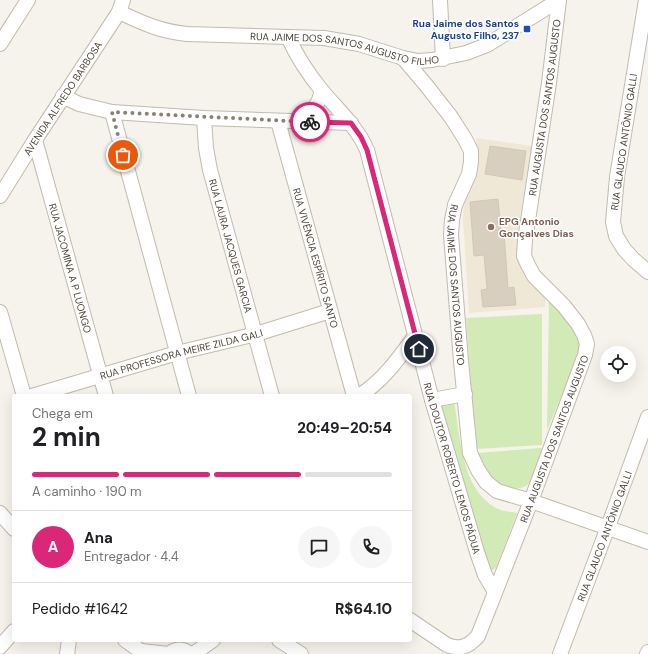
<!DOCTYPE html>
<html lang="pt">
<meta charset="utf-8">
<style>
:root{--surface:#fff;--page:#f6f6f6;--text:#202124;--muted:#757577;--line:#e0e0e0;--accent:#db2777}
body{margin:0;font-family:"DM Sans",sans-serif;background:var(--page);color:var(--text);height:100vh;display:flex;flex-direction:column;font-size:15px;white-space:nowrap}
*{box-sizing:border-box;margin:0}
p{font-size:13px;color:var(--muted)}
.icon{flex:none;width:22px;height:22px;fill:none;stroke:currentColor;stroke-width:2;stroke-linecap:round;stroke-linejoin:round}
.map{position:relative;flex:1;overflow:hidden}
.details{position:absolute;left:12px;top:394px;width:400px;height:248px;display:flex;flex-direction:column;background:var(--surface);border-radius:4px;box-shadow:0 4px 16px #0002}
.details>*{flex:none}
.tools{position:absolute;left:600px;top:346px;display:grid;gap:8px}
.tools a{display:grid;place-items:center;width:36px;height:36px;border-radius:50%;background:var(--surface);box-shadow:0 4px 16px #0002;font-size:20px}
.pin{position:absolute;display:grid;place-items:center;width:34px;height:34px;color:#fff;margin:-17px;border:2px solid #fff;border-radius:50%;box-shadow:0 1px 4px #0007}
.courier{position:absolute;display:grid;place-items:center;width:40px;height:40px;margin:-20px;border:3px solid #db2777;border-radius:50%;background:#fff;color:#222;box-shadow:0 1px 5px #0007}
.overview em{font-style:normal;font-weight:700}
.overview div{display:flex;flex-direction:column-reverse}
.overview{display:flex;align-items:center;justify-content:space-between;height:68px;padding:0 20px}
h1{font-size:26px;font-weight:700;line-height:30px}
.bar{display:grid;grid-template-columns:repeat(4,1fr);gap:6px 4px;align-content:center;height:48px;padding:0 20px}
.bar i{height:5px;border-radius:3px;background:var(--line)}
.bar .current{background:var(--accent)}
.bar p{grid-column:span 4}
.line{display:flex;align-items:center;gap:10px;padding:0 20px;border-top:1px solid var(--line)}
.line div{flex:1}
.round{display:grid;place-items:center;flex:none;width:42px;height:42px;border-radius:21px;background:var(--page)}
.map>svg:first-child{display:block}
</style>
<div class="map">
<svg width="648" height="654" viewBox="0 0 648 654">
<rect width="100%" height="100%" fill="#f6f3ec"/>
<path fill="#efe8d6" d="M476,138L532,146L517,234V257L523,274L545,295V307L469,313L463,220L464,197L477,168Z"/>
<g fill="#d2eab5">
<path d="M549,300L560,308L579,335L580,347L575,364L547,430Z"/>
<path d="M542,314V445L476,449L466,318Z"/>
<path d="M454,400C460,435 461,489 496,508C502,511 510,512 517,513L496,568L492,570L489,568L439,404Z"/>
<path d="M542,448L533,478C524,495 502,489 490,478C484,472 481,461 477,453Z"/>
</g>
<g fill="#d8cfc1" stroke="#d3c7b4">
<path d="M490,146L526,151L522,180L485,174Z"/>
<path d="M498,199L501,232H504L508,288L514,287L516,305L483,307L481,290L487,289L484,255L474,256L470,202Z"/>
</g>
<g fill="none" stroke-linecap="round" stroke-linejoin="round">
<defs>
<g id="minor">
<path d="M440,0L443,59"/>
<path d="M646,0L617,177L613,222L616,236L624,249L633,259L648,272"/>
<path id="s1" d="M119,12C145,24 159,31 187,34L324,38L359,44L403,58L418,61L432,60L466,53L487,45L559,0"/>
<path id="s2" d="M288,37C297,57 309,75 323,92C339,111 357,127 367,150L432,400L477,552L485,575L495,592"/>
<path d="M0,44L28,0"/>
<path id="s3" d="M403,58L426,85L451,117L465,139L471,151V162L469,174L455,205L452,220L451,235L461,361L470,453L478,470L486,482L497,491L531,501L648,542"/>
<path d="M63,96L79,104L112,112L204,118L351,123"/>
<path d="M112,112L189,396"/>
<path id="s4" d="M204,118L206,148L210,170L272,396"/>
<path id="s5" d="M278,121L354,396"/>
<path d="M307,122L319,100L322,91"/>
<path id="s6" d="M35,140L106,396"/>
<path id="s7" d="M0,196L35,140L119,12L123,0"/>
<path d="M0,312L24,396"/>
<path id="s8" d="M32,396L177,353L256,334L330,311"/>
<path d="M359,396C383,381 399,358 415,336"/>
<path d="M432,400L465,394"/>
<path d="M0,513L14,529"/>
<path id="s9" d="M410,620L447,645C460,650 468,647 478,636L531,501L585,355L587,344L584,335L578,324L564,306L534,276L528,265L524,256L525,240L549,83L559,0"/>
<path d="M125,640L145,654"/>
<path d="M279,640L301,654"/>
<path d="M0,647L14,631"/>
<path d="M141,651L169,654"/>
<path d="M67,654L69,640"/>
<path d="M169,654C176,648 183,648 190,654"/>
<path d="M193,654L213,640"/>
<path id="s10" d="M560,654L608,527L648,417"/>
<path d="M647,654L648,652"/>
</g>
</defs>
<use href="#minor" stroke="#c2bbae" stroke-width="16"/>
<use href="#minor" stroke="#fff" stroke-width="14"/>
</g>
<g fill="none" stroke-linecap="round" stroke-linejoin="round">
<path stroke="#878178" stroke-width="4" stroke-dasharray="0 7.2" d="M123,155L112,112L310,122"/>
<path stroke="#db2777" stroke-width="5" d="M310,122L351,123L361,137L367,150L419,349"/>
</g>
<rect fill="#1a4fb4" stroke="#fff" stroke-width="1.5" x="523" y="25" width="8" height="8" rx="2"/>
<circle fill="#8d6e63" stroke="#fff" stroke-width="1.5" cx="491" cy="227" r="4"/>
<g text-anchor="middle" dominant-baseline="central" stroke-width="3" stroke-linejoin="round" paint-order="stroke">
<g font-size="10" font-weight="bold" fill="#164399" stroke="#fff" text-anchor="end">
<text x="519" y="23">Rua Jaime dos Santos<tspan x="519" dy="12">Augusto Filho, 237</tspan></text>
</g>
<g font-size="10" fill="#4b4439" stroke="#fff">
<text stroke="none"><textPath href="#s1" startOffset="231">RUA JAIME DOS SANTOS AUGUSTO FILHO</textPath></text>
<text stroke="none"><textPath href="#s7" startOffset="116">AVENIDA ALFREDO BARBOSA</textPath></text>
<text stroke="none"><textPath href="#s9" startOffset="651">RUA AUGUSTA DOS SANTOS AUGUSTO</textPath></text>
<text transform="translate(624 142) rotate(-82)">RUA GLAUCO ANTÔNIO GALLI</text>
<text stroke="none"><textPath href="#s4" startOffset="131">RUA LAURA JACQUES GARCIA</textPath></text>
<text stroke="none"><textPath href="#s5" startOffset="142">RUA VIVÊNCIA ESPÍRITO SANTO</textPath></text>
<text stroke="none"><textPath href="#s6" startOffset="133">RUA JACOMINA A P LUONGO</textPath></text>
<text stroke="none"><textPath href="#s3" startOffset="253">RUA JAIME DOS SANTOS AUGUSTO</textPath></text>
<text stroke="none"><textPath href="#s8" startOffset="155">RUA PROFESSORA MEIRE ZILDA GALI</textPath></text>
<text stroke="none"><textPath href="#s9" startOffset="291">RUA AUGUSTA DOS SANTOS AUGUSTO</textPath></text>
<text stroke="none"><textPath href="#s2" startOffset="468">RUA DOUTOR ROBERTO LEMOS PÁDUA</textPath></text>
<text stroke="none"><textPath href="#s10" startOffset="126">RUA GLAUCO ANTÔNIO GALLI</textPath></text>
</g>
<g font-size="10" font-weight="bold" fill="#785e54" stroke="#fff" text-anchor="start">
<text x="499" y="221">EPG Antonio<tspan x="499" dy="12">Gonçalves Dias</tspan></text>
</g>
</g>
</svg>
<div class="tools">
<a><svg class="icon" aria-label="locate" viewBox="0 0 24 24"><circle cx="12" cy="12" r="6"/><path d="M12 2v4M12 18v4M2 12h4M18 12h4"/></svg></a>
</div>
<div class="pin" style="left:123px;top:155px;background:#ea580c"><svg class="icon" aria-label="bag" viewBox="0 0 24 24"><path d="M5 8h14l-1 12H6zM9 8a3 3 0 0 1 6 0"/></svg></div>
<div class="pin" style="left:419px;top:349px;background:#1f2937"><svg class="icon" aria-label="home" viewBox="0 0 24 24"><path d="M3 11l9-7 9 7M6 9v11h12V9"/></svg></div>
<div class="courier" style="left:310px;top:122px"><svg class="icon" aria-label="bike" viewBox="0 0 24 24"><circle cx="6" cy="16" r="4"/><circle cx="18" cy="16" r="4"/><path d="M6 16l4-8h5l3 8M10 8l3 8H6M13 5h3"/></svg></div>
<section class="details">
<div class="overview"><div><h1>2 min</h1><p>Chega em</p></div><em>20:49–20:54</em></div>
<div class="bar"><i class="current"></i><i class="current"></i><i class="current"></i><i></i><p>A caminho · 190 m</p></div>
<div class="line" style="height:72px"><b class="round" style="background:var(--accent);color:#fff">A</b><div><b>Ana</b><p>Entregador · 4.4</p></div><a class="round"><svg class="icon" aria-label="chat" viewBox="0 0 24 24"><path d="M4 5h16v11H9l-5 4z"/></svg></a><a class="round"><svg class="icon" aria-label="phone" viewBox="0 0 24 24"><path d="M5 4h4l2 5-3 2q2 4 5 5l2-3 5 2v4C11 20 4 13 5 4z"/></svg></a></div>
<div class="line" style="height:52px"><div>Pedido #1642</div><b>R$64.10</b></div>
</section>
</div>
